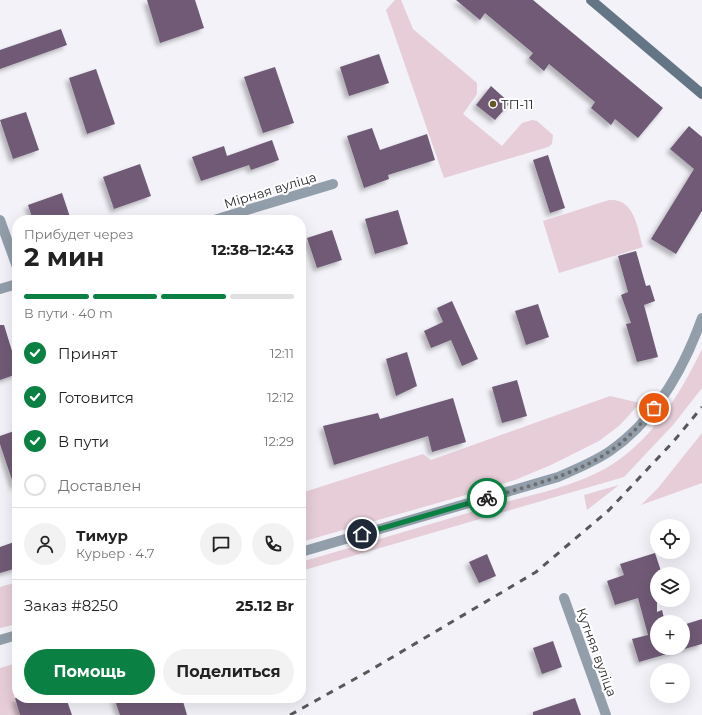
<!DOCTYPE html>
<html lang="ru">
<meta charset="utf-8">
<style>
:root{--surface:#fff;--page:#f2f2f2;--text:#222;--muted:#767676;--line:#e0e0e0;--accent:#0b8043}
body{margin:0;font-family:Montserrat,sans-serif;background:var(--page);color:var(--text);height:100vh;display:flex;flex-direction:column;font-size:15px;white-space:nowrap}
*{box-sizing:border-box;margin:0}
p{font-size:13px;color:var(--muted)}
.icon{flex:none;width:22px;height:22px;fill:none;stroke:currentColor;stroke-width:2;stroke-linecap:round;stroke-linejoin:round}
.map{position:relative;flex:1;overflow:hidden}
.side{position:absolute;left:12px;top:215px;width:294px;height:488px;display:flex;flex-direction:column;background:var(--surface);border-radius:16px;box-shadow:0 4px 16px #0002}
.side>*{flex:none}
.fabs{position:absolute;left:650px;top:519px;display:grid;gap:8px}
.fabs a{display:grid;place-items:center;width:40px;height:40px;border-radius:50%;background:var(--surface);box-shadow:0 4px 16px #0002;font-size:20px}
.pin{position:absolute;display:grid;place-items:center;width:34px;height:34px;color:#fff;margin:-17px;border:2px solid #fff;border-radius:50%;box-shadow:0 1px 4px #0007}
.courier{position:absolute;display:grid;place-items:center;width:40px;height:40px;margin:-20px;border:3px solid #0b8043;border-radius:50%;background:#fff;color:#222;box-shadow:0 1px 5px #0007}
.overview em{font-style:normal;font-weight:700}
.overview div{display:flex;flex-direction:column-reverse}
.overview{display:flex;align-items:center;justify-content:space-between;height:68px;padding:0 12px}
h1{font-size:26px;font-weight:700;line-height:30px}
.bar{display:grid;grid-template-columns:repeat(4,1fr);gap:6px 4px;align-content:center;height:48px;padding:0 12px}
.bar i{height:5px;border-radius:3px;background:var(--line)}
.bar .active{background:var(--accent)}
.bar p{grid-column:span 4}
.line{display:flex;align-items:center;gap:10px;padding:0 12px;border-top:1px solid var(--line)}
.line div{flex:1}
.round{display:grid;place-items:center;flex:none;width:42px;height:42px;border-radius:21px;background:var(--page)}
ol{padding:0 12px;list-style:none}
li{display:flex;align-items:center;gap:12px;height:44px}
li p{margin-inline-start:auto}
li .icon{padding:4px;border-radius:50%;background:var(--accent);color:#fff;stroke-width:4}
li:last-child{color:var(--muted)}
li i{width:22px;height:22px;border:2px solid var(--line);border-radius:50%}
.button{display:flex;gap:8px;margin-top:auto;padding:8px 12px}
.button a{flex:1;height:46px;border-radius:24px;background:var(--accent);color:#fff;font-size:16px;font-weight:700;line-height:46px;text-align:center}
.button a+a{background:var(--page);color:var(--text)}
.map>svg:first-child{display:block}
</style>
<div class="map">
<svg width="702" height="715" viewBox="0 0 702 715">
<defs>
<filter id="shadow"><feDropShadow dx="-3.5" dy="3.5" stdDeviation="2" flood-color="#0004"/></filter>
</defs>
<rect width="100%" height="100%" fill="#f2f2f8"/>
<g fill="#e6cdd7">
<path d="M395,0H401L413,29L477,83V94L463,114L502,146L522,123L532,120L537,121L553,135L552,144L548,147L444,178L386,10Z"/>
<path d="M609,200C635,198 637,228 643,247L559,273L543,221Z"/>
<path d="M702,349V388L673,425L624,477L301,571V562C366,543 431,524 495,505C538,493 589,484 624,456C659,429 683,388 702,349Z"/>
<path d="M610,396L640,403L620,425L599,441L551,465L515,480L462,496L301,542V493L423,454L431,460Z"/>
<path d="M702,433V483L641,505L658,488Z"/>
<path d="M619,485L587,510L584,495Z"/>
<path d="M17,582V624L0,628V587Z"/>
<path d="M17,663V695L14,696L20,715H0V668Z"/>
</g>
<g fill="#6f5a76" filter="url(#shadow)">
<path d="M147,0H195L204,28L160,43Z"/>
<path d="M456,0H533L663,108L638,138L615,119L611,125L591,108L595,102L549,64L544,71L529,58L533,53L485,13L480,20Z"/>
<path d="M61,29L67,45L0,69V50Z"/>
<path d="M379,54L389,83L349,96L340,67Z"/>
<path d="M275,67L294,123L263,133L244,77Z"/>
<path d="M96,69L115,124L87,134L69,78Z"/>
<path d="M491,86L510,103L495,120L476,105Z"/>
<path d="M26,112L39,150L13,159L0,120Z"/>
<path d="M689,126L702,137V211L676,254L651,239L694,169L670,149Z"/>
<path d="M372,128L380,150L427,134L435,160L388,175L389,179L364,188L347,136Z"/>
<path d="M272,140L279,160L251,170L249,165L201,181L192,157L224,146L227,156Z"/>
<path d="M548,155L565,208L550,213L533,160Z"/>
<path d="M140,164L151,196L114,209L103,177Z"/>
<path d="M62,193L71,220H33L28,205Z"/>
<path d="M398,210L408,244L375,254L365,219Z"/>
<path d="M332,230L342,260L317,268L307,238Z"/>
<path d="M636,251L646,286L650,285L655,301L644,305L658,357L637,362L626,324L631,323L621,295L628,292L618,256Z"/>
<path d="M452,301L478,359L462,366L451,340L431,348L424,331L443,322L437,308Z"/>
<path d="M538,304L549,337L526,345L515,311Z"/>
<path d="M0,325H4L17,367V374L0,380Z"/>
<path d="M407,352L417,386L396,396L386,359Z"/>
<path d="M517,380L527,416L502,423L492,387Z"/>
<path d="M453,398L466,442L432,452L428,436L334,465L323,426L378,413L380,419Z"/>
<path d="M17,430V486H14L0,444V436Z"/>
<path d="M17,541V568L0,573V547Z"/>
<path d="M655,553L662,574H657V612L662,610L665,622H657V648H683V625L702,619V644L639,662L632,639L648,635L638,598L615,605L607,581L624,575L620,564Z"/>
<path d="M487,554L496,576L479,583L469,562Z"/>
<path d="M553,641L562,667L542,674L533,648Z"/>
<path d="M15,698H66L72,715H20Z"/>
<path d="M114,698H182L187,715H120Z"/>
<path d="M575,698L581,715H533V712Z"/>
</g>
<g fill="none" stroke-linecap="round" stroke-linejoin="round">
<g stroke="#929eaa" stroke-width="10">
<path d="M0,220L17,267"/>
<path d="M214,220L333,184"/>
<path d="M0,289L17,284"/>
<path d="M564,598L606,715"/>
</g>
<g stroke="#929eaa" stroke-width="10">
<path d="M301,552L558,477C576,469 594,462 610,451C655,420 684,368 702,318"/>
<path d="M0,640L17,635"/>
</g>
<path stroke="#647586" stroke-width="10" d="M591,0L702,94"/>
<path stroke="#58585a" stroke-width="3" stroke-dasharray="7 7" stroke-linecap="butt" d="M290,715L369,671L536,572L609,510L673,442L702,407"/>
</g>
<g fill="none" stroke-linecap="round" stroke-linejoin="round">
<path stroke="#6e6e71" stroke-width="4" stroke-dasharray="0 7.2" d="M487,498C528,486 574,476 610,451C627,440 641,424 654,408"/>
<path stroke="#0b8043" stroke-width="5" d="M362,534L487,498"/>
</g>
<circle fill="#655724" stroke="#fff" stroke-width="1.5" cx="493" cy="104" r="4"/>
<g text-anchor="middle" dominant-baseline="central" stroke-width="4" stroke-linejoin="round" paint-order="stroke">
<g font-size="13" fill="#272729" stroke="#fff" text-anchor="start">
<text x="501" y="104">ТП-11</text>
</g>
<g font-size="13" fill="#272729" stroke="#fff">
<text transform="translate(270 190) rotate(-17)">Мірная вуліца</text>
<text transform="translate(597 652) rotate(70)">Кутняя вуліца</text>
</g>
</g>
</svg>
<div class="fabs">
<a><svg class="icon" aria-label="locate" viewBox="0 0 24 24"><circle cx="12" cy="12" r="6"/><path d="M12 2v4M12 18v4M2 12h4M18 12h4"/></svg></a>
<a><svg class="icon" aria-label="layers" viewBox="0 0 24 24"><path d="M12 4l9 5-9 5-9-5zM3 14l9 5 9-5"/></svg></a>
<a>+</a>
<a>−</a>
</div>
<div class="pin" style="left:654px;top:408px;background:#ea580c"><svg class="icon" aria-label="bag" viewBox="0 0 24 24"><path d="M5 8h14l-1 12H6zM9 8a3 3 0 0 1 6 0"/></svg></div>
<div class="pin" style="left:362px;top:534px;background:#1f2937"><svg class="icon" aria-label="home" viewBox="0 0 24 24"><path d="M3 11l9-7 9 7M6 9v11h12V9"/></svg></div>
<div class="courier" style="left:487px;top:498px"><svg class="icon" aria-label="bike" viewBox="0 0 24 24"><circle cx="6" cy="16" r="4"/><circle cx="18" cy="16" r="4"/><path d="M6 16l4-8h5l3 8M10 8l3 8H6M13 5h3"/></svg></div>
<section class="side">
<div class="overview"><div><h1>2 мин</h1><p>Прибудет через</p></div><em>12:38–12:43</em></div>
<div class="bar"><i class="active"></i><i class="active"></i><i class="active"></i><i></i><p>В пути · 40 m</p></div>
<ol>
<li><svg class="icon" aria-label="check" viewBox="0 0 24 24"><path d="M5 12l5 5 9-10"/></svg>Принят<p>12:11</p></li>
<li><svg class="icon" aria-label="check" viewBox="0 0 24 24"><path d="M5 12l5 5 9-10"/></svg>Готовится<p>12:12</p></li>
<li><svg class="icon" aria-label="check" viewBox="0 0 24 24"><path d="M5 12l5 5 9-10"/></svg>В пути<p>12:29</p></li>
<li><i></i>Доставлен</li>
</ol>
<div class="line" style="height:72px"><a class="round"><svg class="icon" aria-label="person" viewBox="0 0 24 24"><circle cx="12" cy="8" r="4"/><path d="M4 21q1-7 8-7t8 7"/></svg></a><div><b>Тимур</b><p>Курьер · 4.7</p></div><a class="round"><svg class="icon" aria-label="chat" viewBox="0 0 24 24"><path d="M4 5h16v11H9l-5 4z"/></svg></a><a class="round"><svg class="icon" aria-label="phone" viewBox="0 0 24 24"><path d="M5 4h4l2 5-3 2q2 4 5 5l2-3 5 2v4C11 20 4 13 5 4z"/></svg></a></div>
<div class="line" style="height:52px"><div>Заказ #8250</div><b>25.12 Br</b></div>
<div class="button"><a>Помощь</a><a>Поделиться</a></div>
</section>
</div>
